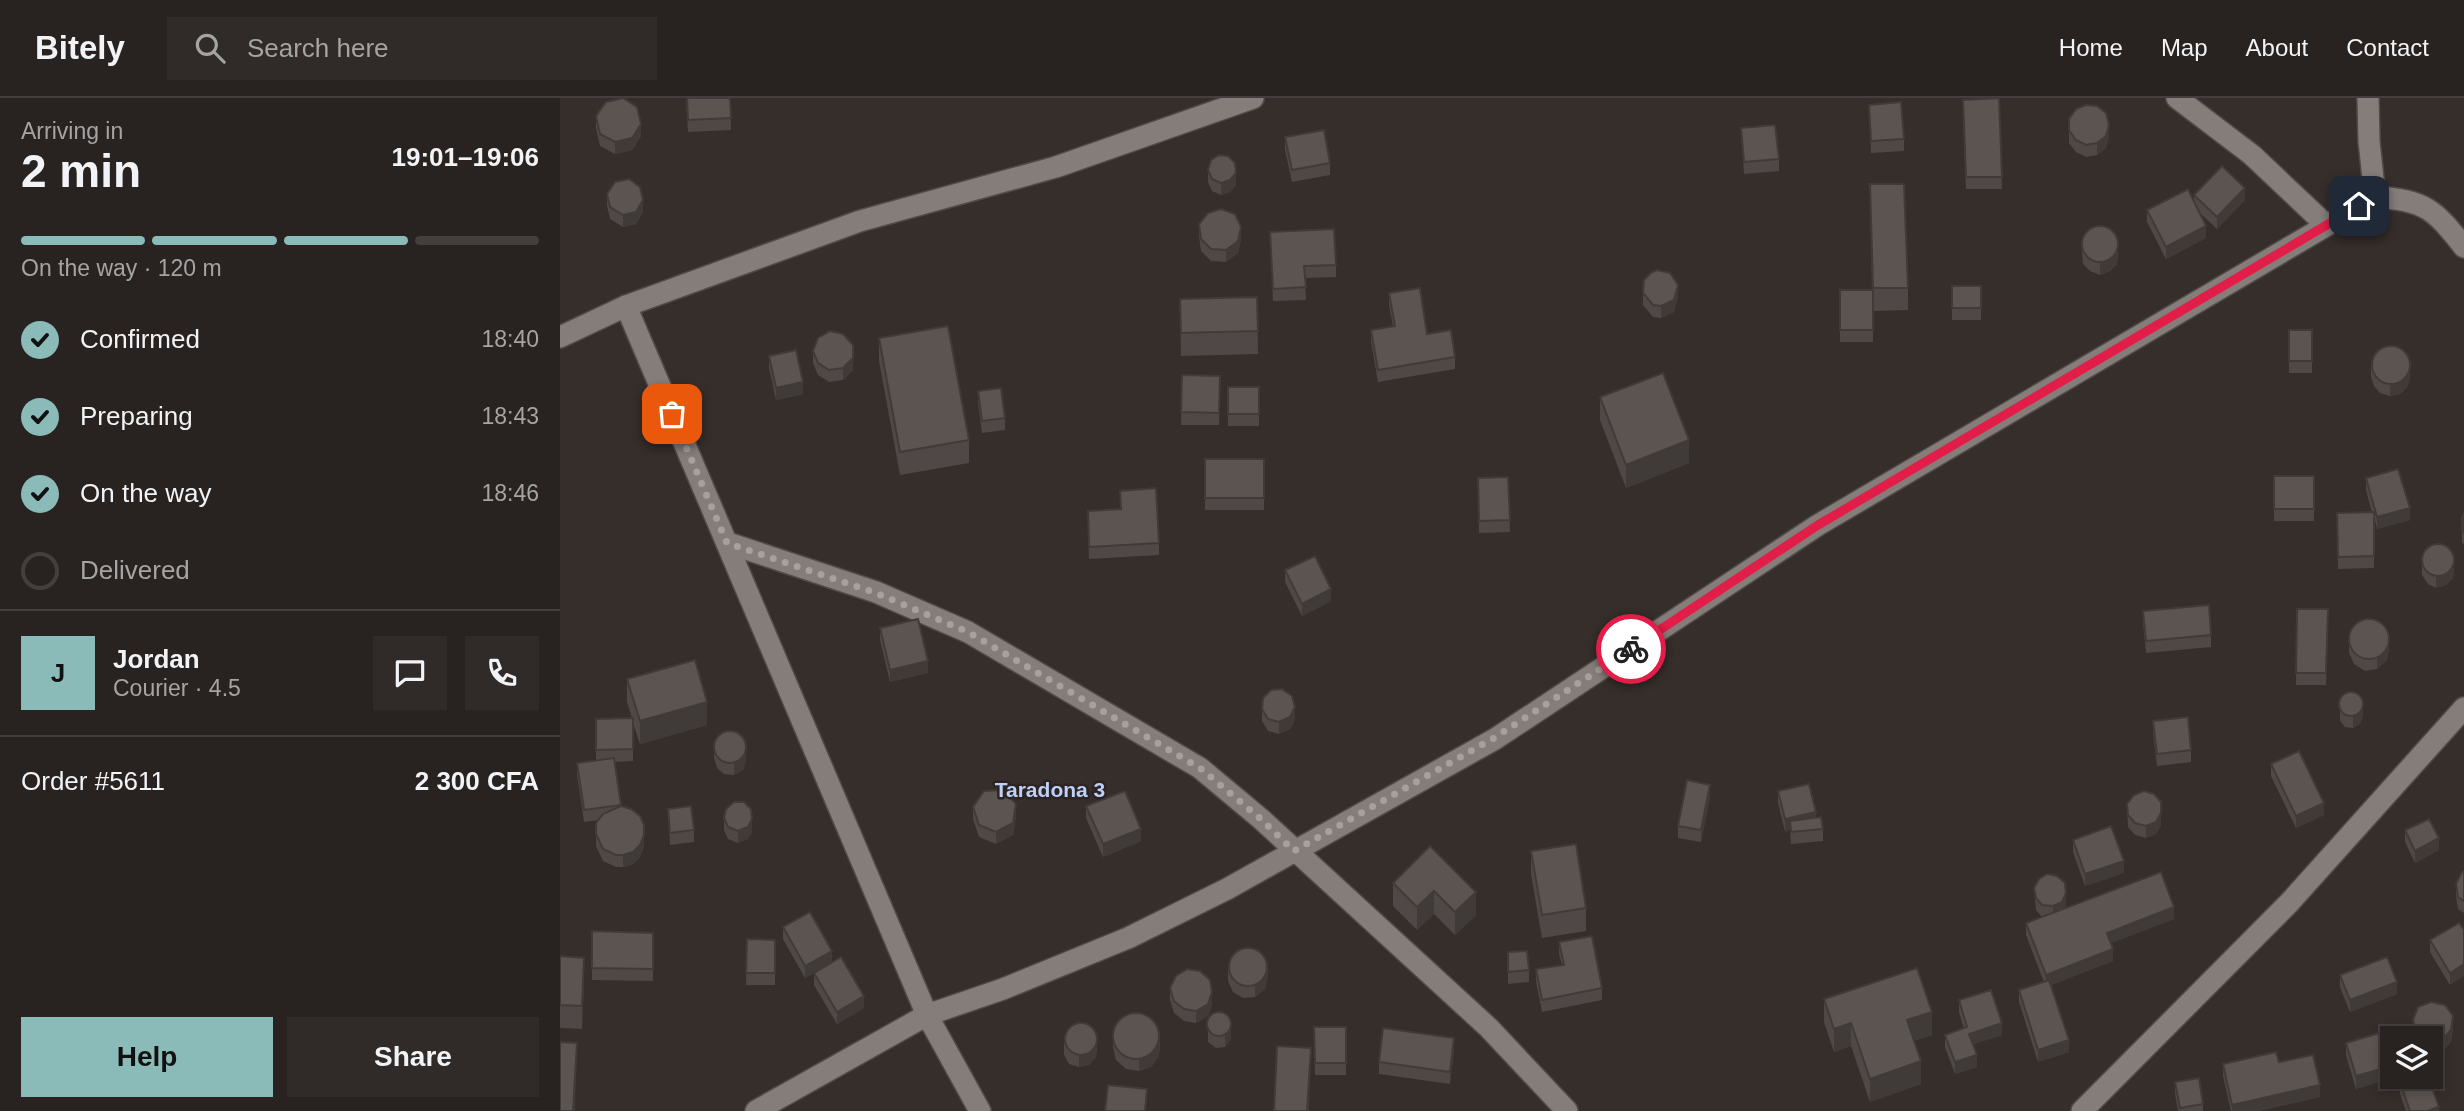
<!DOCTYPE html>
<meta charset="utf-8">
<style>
:root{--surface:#282220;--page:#302a29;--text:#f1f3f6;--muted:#a5a4a5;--line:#443f3e;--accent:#8bbbb9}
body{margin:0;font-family:Arial,sans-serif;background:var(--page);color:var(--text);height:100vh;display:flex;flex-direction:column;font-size:26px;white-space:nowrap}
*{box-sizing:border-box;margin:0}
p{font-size:23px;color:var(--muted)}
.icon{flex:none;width:38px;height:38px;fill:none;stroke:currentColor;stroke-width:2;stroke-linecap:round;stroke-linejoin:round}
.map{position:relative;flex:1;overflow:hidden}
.side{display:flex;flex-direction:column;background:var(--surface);width:560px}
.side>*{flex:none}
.controls{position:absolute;left:1820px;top:928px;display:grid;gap:14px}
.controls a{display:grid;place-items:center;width:63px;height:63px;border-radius:0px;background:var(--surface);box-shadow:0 4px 10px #0003,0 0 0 2px var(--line);font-size:35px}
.pin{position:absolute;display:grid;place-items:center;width:60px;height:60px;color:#fff;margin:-30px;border-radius:14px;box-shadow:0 4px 10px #0006}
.courier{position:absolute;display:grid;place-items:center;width:70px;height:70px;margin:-35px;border:5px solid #e11d48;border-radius:50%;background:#fff;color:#222;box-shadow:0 2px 9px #0007}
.head em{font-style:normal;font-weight:800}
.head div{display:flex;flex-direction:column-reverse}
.head{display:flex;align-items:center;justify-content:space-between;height:119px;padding:0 21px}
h1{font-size:46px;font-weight:800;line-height:52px}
.bar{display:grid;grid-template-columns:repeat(4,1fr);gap:10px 7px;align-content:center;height:84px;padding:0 21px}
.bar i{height:9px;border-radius:5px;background:var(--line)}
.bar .current{background:var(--accent)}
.bar p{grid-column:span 4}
.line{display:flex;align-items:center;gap:18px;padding:0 21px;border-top:2px solid var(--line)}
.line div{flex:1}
.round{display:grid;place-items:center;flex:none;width:74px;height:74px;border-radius:0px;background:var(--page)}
ol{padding:0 21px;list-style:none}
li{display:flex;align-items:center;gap:21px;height:77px}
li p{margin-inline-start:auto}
li .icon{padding:7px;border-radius:50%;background:var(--accent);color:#111;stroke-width:4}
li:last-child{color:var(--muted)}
li i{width:38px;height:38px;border:4px solid var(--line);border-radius:50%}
.cta{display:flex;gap:14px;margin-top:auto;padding:14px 21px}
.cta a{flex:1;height:80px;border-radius:0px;background:var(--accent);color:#111;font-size:28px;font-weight:800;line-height:80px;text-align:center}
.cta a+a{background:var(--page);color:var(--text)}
header{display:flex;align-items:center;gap:42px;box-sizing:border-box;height:98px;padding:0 35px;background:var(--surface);border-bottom:2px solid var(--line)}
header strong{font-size:33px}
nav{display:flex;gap:38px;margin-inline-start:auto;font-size:24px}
.search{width:490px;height:63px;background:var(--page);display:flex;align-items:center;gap:18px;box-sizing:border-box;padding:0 24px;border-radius:0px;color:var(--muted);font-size:26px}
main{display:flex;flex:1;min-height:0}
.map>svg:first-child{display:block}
</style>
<header>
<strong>Bitely</strong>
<div class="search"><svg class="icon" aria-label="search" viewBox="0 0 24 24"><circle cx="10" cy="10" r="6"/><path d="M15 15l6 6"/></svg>Search here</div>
<nav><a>Home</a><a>Map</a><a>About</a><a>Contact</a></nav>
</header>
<main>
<section class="side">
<div class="head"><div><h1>2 min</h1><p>Arriving in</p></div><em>19:01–19:06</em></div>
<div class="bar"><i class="current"></i><i class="current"></i><i class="current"></i><i></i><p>On the way · 120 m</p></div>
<ol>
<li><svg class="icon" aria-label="check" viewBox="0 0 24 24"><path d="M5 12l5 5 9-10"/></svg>Confirmed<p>18:40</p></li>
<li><svg class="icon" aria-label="check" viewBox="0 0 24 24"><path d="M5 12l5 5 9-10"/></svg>Preparing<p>18:43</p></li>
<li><svg class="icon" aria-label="check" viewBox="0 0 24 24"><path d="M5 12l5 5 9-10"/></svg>On the way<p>18:46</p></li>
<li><i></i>Delivered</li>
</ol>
<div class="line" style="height:126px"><b class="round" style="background:var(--accent);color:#111">J</b><div><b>Jordan</b><p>Courier · 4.5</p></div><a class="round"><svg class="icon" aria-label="chat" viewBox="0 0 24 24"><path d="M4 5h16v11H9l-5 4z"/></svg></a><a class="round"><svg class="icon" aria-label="phone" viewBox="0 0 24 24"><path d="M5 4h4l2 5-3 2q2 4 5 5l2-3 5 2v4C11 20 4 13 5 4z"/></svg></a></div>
<div class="line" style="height:91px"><div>Order #5611</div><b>2 300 CFA</b></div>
<div class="cta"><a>Help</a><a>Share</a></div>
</section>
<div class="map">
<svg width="1904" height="1013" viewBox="0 0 1904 1013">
<rect width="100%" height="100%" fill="#352e2b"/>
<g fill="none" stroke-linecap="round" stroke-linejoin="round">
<defs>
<g id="minor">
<path d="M1617,0L1692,57L1766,127"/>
<path d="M1808,0L1809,43L1815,99"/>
<path d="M66,208L367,917L420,1013"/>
<path d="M0,239L66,208L300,123L496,69L693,0"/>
<path d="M168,445L316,494L408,534L640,670L701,721L929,930L1007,1013"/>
<path d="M196,1013L367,917L443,891L568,840L667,791L935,641L1258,427L1815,99C1865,102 1874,111 1904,149"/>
<path d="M1522,1013L1729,805L1904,610"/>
</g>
</defs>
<use href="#minor" stroke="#504a48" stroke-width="24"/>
<use href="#minor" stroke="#857d7a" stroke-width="21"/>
</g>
<g fill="#4f4846">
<path d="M126,0H170L171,32L128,34Z"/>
<path d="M1439,0L1442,91H1406L1403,14Z"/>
<path d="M1309,7L1344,41V53L1311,55Z"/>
<path d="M36,18L81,38L72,52L55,56L40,48L36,30Z"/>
<path d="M1509,21L1549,39L1546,50L1537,57L1526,59L1516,54L1509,45Z"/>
<path d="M1181,30L1219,61V73L1184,76Z"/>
<path d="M725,39L770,65V77L732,84L725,52Z"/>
<path d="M648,72L676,87L670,94L661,97L652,93L648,84Z"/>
<path d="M1310,86L1348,190V212L1313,213V244H1280V192H1312Z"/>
<path d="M47,96L83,114L76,126L63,129L50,121L47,108Z"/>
<path d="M1634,97L1685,102L1657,131L1640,115L1646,140L1606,161L1587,124V112L1634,103Z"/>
<path d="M639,126L681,141L678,155L666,164L651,163L641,153L639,138Z"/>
<path d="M710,134L776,167V179L745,180L746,202L713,203Z"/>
<path d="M1521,143L1558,155L1557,166L1550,173L1540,177L1530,173L1523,166Z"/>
<rect x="1392" y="188" width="29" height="34"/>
<path d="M829,195L867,236L895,259V271L818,284L811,244V232L833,228L829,207Z"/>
<path d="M1083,195L1118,199L1114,214L1101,220L1093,219L1083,207Z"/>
<path d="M697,199L698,256L621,258L620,201Z"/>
<rect x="1729" y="232" width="23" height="43"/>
<path d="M319,240L409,342V365L340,377L319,263Z"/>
<path d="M253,253L293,272L283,282L269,284L258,277L253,265Z"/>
<path d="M209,258L243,296L216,302L209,270Z"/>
<path d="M1811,267L1850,280L1847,289L1840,296L1830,298L1820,295L1814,288L1811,279Z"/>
<path d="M622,277L660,278L659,327H621Z"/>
<rect x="668" y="289" width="31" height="39"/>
<path d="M418,293L445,320V332L422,335L418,305Z"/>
<path d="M1040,299L1129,365L1066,390L1040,322Z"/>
<rect x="645" y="361" width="59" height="51"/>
<rect x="1714" y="378" width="40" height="45"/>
<path d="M948,379L950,434L919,435L918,380Z"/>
<path d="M1806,380L1850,422L1817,431L1814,418V470L1778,471L1777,415H1812L1806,392Z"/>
<path d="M1904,415V447L1902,444V420Z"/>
<path d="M528,425L599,445V457L529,461Z"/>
<path d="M1862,465L1894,470L1893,480L1886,487L1876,490L1868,486L1862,477Z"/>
<path d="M725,472L771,503L742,518L725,484Z"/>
<path d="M1737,511H1768L1766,587H1736Z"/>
<path d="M1583,513L1651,537V549L1586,555L1583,525Z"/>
<path d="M320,530L368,575L330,584L320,542Z"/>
<path d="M1789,543L1829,550L1827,562L1817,571L1805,573L1794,566L1789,555Z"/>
<path d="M67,581L147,627L80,646L73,625V663L55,664L61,708L84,749L80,759L73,766L63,769H56L43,763L36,748V736L39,722L24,724L17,677V665L36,662V621L72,620L67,604Z"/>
<path d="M1780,602L1803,618L1800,626L1793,630L1785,629L1780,623Z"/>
<path d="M702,611L735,621L730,631L719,636L708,633L702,623Z"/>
<path d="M1593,623L1631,652V664L1597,668L1593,635Z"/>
<path d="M154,648L186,662L183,672L174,677L164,676L157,670L154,660Z"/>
<path d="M1711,666L1764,717L1736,730L1711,678Z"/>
<path d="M1218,693L1256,720L1263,731V743L1231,746L1230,732L1225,734L1218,705Z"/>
<path d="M1150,699L1141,744L1118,740V728Z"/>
<path d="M1567,706L1601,727L1596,736L1586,740L1575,737L1568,729Z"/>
<path d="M526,708L581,743L543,759L526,720Z"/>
<path d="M413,709L456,718L453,737L436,746L419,739L413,721Z"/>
<path d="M108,711L134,732V744L110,747Z"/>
<path d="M164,720L192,734L188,741L178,745L168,741L164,732Z"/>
<path d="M1845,732L1879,752L1855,765L1845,744Z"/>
<path d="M1513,742L1564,775L1525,788L1513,754Z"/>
<path d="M870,748L916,817L895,837L874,816L857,832L833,808V785Z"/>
<path d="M971,753L1026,810V833L982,840L971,776Z"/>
<path d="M1904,773V815L1898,811L1896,798V786Z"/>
<path d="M1474,790L1506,807L1505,810L1614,821L1551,845L1553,863L1491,887L1509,954L1478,964L1459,904V892L1484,884L1466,837V825L1482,819L1476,812Z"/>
<path d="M223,829L272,865L304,910L277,926L254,887V875L269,866L245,880L223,841Z"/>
<path d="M1904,832L1890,887L1870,854V842Z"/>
<path d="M32,833L93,835V883L32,882Z"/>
<path d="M187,841L215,842V887H186Z"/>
<path d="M999,844L1042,890V902L982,914L976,884V871L1002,867L999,856Z"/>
<path d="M948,854L969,872V884L948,886Z"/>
<path d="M0,858L24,883L22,931L0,930Z"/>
<path d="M668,871L708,879L705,891L695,899L683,900L673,894L668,883Z"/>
<path d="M1780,877L1837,896L1790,914L1780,889Z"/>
<path d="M610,890L652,906L648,918L636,925L624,923L614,915L610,902Z"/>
<path d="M1264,901L1372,937L1354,943L1361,986L1310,1004L1291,948L1274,954L1264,924Z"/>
<path d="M1399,902L1442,937L1413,946L1417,969L1395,976L1385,949V937L1404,931L1399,914Z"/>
<path d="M1853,922L1893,930L1891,944L1882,954L1871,955V940H1854L1853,934Z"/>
<path d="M648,923L671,941L665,949L656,950L648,944Z"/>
<path d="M754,929H786V977H755Z"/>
<path d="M553,937L600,944L599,958L591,969L579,973L566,971L556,962L553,949Z"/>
<path d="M504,945L537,949L536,959L529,967L519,969L509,966L504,957Z"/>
<path d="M1786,945L1835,978V979L1796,991L1786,957Z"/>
<path d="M894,952L890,986L819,976V964Z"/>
<path d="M1719,964L1760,999L1698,1013H1671L1663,978V966Z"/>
<path d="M1615,984L1643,1006V1013H1618L1615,996Z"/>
<path d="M1840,984L1879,1013H1846L1840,996Z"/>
</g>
<g fill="#403b39">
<path d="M81,26V38L72,52L55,56V44Z"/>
<path d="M1549,27V39L1546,50L1537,57V45Z"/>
<path d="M676,75V87L670,94L661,97V85Z"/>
<path d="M1685,90V102L1657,131V119Z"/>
<path d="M83,102V114L76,126L63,129V117Z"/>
<path d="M1646,128V140L1606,161V149Z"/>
<path d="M681,129V141L678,155L666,164V152Z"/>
<path d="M1558,143L1557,166L1550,173L1540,177V164Z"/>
<path d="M1118,187V199L1114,214L1101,220V208Z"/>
<path d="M293,260V272L283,282V270Z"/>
<path d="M1850,268V280L1847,289L1840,296L1830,298V286Z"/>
<path d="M243,284V296L216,302V290Z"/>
<path d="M1129,342V365L1066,390V367Z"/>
<path d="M1850,410V422L1817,431V419Z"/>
<path d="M1894,458L1893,480L1886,487L1876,490V478Z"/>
<path d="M771,491V503L742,518V506Z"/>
<path d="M1829,538V550L1827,562L1817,571V559Z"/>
<path d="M368,563V575L330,584V572Z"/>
<path d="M147,604V627L80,646V623Z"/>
<path d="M1803,606V618L1800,626L1793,630V618Z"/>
<path d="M735,609V621L730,631L719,636V624Z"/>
<path d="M186,650V662L183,672L174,677V665Z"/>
<path d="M1150,687V699L1141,744V732Z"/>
<path d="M1764,705V717L1736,730V718Z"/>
<path d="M456,706V718L453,737L436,746V734Z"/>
<path d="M1256,714V726L1230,723V732L1225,734V721Z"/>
<path d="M1601,715V727L1596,736L1586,740V728Z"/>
<path d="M192,721V734L188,741L178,745V733Z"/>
<path d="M581,731V743L543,759V746Z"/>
<path d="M84,737V749L80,759L73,766L63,769V757Z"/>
<path d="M1879,740V752L1855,765V753Z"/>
<path d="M1564,763V775L1525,788V776Z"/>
<path d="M874,793V816L857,832V809Z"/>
<path d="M916,794V817L895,837V814Z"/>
<path d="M1506,795V807L1502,816L1493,820V808Z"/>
<path d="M1614,809V821L1547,847V835Z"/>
<path d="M1553,851V863L1486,889V877Z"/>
<path d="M272,853V865L245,880V868Z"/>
<path d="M24,860V883L22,931V908Z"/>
<path d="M1904,866V878L1890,887V875Z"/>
<path d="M708,867V879L705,891L695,899V887Z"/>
<path d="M1837,884V896L1790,914V902Z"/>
<path d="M652,894V906L648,918L636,925V913Z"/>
<path d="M304,898V910L277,926V914Z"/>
<path d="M1372,914V937L1347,945V922Z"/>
<path d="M1893,918L1891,944L1882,954V942Z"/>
<path d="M1291,925V948L1274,954V931Z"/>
<path d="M1442,925V937L1409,948V936Z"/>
<path d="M671,929V941L665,949V937Z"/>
<path d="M600,932L599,958L591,969L579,973V961Z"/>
<path d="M537,937L536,959L529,967L519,969V957Z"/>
<path d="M894,940V952L890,986V974Z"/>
<path d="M1509,942V954L1478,964V952Z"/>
<path d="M17,945L15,1013H13Z"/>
<path d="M751,950L749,1013H747Z"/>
<path d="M1417,957V969L1395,976V964Z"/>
<path d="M1361,963V986L1310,1004V981Z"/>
<path d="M1832,968V978L1835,979L1796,991V978Z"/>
<path d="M1760,987V999L1698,1013H1672V1007Z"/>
<path d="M1879,1009V1013H1867Z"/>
</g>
<g fill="#5c5451" stroke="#403b39" stroke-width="2">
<path d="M63,0L77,9L81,26L72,40L55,44L40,36L36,18L46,4Z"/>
<path d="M127,0H170L171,20L128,22Z"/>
<path d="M1439,0L1442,79H1406L1403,2Z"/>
<path d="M1341,4L1344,41L1311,43L1309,7Z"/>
<path d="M1526,7L1537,8L1546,15L1549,27L1546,38L1537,45L1526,47L1516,42L1509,32V21L1516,11Z"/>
<path d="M1215,27L1219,61L1184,64L1181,30Z"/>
<path d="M764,32L770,65L732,72L725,39Z"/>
<path d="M659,57L668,58L675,65L676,75L670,82L661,85L652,81L648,72L651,62Z"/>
<path d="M1662,68L1685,90L1657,119L1634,97Z"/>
<path d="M69,81L80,89L83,102L76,114L63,117L50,109L47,96L55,84Z"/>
<path d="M1310,86H1344L1348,190H1313Z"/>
<path d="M1628,91L1646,128L1606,149L1587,112Z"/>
<path d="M661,111L675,116L681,129L678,143L666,152L651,151L641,141L639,126L648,115Z"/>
<circle cx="1540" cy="146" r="18"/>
<path d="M774,131L776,167L744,168L746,189L713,191L710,134Z"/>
<path d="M1097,172L1110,175L1118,187L1114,202L1101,208L1093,207L1083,195L1084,182L1092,174Z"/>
<rect x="1392" y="188" width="29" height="22"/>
<path d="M860,190L867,236L891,232L895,259L818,272L811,232L835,228L829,195Z"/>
<rect x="1280" y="192" width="33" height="40"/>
<path d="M697,199L698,233L621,235L620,201Z"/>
<path d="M388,228L409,342L340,354L319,240Z"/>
<rect x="1729" y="232" width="23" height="31"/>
<path d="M270,233L283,236L293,247V260L283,270L269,272L258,265L253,253L258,240Z"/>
<circle cx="1831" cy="267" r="19"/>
<path d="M236,252L243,284L216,290L209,258Z"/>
<path d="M1103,275L1129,342L1066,367L1040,299Z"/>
<path d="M622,277L660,278L659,315L621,314Z"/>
<rect x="668" y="289" width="31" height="27"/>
<path d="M441,290L445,320L422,323L418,293Z"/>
<rect x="645" y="361" width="59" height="39"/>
<path d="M1838,371L1850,410L1817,419L1806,380Z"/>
<rect x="1714" y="378" width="40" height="33"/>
<path d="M948,379L950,422L919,423L918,380Z"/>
<path d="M596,390L599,445L529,449L528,413L561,411L560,393Z"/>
<path d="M1814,414V458L1778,459L1777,415Z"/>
<path d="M1904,415V435L1902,432V420Z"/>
<circle cx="1878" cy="462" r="16"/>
<path d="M755,458L771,491L742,506L725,472Z"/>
<path d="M1649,507L1651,537L1586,543L1583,513Z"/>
<path d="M1737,511H1768L1766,575H1736Z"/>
<path d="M358,521L368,563L330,572L320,530Z"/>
<circle cx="1809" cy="541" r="20"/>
<path d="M135,562L147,604L80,623L67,581Z"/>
<path d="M722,591L732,598L735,609L730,619L719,624L708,621L702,611L703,600L711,592Z"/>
<circle cx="1791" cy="606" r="12"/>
<path d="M1628,619L1631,652L1597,656L1593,623Z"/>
<path d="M73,620V651L36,652V621Z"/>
<circle cx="170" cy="649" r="16"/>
<path d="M1739,653L1764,705L1736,718L1711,666Z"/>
<path d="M54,660L61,707L24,712L17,665Z"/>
<path d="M1127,682L1150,687L1141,732L1118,728Z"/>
<path d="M1249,686L1256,714L1225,721L1218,693Z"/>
<path d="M443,692L456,706L453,725L436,734L419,727L413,709L424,693Z"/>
<path d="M565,693L581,731L543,746L526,708Z"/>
<path d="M1584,693L1594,696L1601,704V715L1596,724L1586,728L1575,725L1568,717L1567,706L1574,697Z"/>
<path d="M174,704H184L191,711L192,721L188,729L178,733L168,729L164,720L166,711Z"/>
<path d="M61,708L71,711L80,718L84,727V737L80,747L73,754L63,757H56L43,751L36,736V725L43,716Z"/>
<path d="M131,708L134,732L110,735L108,711Z"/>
<path d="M1261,719L1263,731L1231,734L1230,723Z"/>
<path d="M1869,721L1879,740L1855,753L1845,732Z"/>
<path d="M1551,728L1564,763L1525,776L1513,742Z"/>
<path d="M1016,746L1026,810L982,817L971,753Z"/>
<path d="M870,748L916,794L895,814L874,793L857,809L833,785Z"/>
<path d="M1904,773V803L1898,799L1896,786L1902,774Z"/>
<path d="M1601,774L1614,809L1547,835L1553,851L1486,877L1466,825Z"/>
<path d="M1487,776L1497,778L1505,785L1506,795L1502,804L1493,808L1482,807L1476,800L1474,790L1479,781Z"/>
<path d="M250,814L272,853L245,868L223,829Z"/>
<path d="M1899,825L1904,832V866L1890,875L1870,842Z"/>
<path d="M32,833L93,835V871L32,870Z"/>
<path d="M1032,838L1042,890L982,902L976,871L1004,867L999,844Z"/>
<path d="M187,841L215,842V875H186Z"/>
<circle cx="688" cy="869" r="19"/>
<path d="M967,853L969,872L948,874V854Z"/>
<path d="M0,858L24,860L22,908L0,907Z"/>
<path d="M281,859L304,898L277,914L254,875Z"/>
<path d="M1827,859L1837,884L1790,902L1780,877Z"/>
<path d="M1357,870L1372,914L1347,922L1361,963L1310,981L1291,925L1274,931L1264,901Z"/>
<path d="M627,871L640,873L650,882L652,894L648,906L636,913L624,911L614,903L610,890L616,878Z"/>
<path d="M1489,882L1509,942L1478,952L1459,892Z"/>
<path d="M1431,892L1442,925L1409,936L1417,957L1395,964L1385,937L1407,929L1399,902Z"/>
<path d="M1871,904L1885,907L1893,918L1891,932L1882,942L1871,943V940H1863L1857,936L1853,922L1858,909Z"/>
<circle cx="659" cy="926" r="12"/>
<circle cx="576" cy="938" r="23"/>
<circle cx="521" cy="941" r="16"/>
<path d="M754,929H786V965H755Z"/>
<path d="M823,930L894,940L890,974L819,964Z"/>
<path d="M1826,933L1832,956V968L1796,978L1786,945Z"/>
<path d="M0,944L17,945L13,1013H0Z"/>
<path d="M717,948L751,950L747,1013H714Z"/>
<path d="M1716,954L1719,964L1753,957L1760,987L1672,1007L1663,966Z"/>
<path d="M1855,978H1868L1879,1009L1867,1013H1850L1840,984Z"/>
<path d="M1639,980L1643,1006L1620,1010L1615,984Z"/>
<path d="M548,987L587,991L585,1013H545Z"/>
</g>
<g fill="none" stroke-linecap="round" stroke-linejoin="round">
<path stroke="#a6a09e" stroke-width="7" stroke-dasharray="0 12.6" d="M112,316L167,445L316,495L408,534L640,670L701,721L734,753L934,640L1071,551"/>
<path stroke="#e11d48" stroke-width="9" d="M1071,551L1258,427L1799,108"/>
</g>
<g text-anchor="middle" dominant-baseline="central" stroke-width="5" stroke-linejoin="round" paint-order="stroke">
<g font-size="21" font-weight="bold" fill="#becff8" stroke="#2b2422">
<text x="490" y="691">Taradona 3</text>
</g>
</g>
</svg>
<div class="controls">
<a><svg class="icon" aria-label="layers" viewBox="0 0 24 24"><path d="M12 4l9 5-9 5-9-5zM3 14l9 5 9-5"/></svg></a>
</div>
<div class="pin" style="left:112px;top:316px;background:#ea580c"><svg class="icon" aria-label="bag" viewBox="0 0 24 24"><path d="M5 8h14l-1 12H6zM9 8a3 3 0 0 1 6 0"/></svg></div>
<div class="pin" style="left:1799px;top:108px;background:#1f2937"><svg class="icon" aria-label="home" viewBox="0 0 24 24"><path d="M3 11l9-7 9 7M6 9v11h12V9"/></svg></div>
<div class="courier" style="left:1071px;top:551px"><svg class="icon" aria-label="bike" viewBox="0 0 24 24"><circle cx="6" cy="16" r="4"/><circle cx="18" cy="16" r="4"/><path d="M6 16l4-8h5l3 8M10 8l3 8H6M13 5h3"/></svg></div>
</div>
</main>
